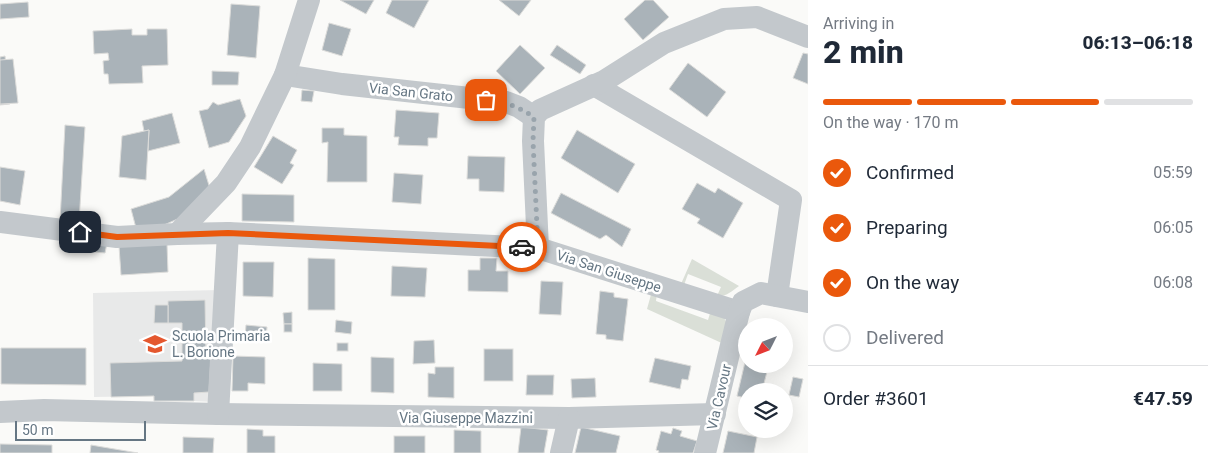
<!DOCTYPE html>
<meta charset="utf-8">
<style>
:root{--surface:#fff;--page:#f6f6f7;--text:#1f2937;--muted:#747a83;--line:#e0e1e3;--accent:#ea580c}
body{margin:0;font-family:Roboto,sans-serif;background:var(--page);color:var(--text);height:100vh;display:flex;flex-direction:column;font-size:19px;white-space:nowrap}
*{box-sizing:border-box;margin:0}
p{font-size:16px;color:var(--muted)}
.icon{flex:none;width:28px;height:28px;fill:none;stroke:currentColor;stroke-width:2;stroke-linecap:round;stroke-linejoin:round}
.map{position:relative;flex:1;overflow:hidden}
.details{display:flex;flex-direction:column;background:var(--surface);width:400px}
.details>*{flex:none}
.needle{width:32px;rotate:228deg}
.tools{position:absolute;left:738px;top:318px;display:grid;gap:10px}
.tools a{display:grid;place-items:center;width:55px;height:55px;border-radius:50%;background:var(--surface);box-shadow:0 5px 20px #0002;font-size:25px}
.scale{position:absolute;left:15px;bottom:12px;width:131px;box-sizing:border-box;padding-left:5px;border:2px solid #657683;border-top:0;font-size:14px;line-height:18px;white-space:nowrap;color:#657683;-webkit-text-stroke:4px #fff;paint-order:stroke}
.pin{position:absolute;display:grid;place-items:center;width:42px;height:42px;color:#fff;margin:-21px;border-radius:10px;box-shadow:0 2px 8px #0006}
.courier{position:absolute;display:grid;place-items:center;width:50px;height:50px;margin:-25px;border:4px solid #ea580c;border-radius:50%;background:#fff;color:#222;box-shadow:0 1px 6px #0007}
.head em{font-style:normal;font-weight:800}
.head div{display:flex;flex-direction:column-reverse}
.head{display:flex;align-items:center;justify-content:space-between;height:85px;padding:0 15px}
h1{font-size:32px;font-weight:800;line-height:38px}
.bar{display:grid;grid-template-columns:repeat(4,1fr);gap:8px 5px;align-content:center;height:60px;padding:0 15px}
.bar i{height:6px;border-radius:4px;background:var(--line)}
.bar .current{background:var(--accent)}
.bar p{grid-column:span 4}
.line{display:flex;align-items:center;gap:12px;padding:0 15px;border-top:1px solid var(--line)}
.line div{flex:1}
ol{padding:0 15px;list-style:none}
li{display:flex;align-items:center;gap:15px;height:55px}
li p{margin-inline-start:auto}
li .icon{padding:5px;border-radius:50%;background:var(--accent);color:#fff;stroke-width:4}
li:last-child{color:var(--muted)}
li i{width:28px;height:28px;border:2px solid var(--line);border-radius:50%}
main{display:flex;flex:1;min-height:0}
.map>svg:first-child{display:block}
</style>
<main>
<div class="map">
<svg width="808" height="453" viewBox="0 0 808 453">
<rect width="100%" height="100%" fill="#fafaf8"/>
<path fill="#e8e9e9" d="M219,290L214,402L194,401H154L153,396L94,397L93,293Z"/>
<g fill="#dadfd7">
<path d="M692,259L739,286C732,291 726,297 717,296L721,287L688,274L684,285L681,284Z"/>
<path d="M652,291L657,293L656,301L708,320L711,310C732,318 727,327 726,345L647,309Z"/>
</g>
<g fill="#aab3b9" stroke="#dcdcda">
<path d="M340,0H374L366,14Z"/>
<path d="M392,0H429L414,28L386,13Z"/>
<path d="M499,0H531L519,16Z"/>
<path d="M645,0H653L669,17L643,40L624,19Z"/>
<path d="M28,2L29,17L0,19V4Z"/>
<path d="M231,4L260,6L256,58L227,55Z"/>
<path d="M329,23L351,29L342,56L322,50Z"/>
<path d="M132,29V35H147V29H167L168,65L142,66L143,83L109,84L108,74H104L103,61L109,60L108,53L94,54L93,31Z"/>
<path d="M520,45L545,68L520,94L496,71Z"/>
<path d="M557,45L586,65L580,74L550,55Z"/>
<path d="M803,53L808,54V84L793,78Z"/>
<path d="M5,56L10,104L0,105V57Z"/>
<path d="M13,59L18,103L0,104V60Z"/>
<path d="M688,63L726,92L707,117L669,89Z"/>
<path d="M212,71L239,72L238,85H212Z"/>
<path d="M302,90L314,91L312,102L301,101Z"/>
<path d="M240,99L246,116L229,142L209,148L199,111L208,109L213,102L218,105Z"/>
<path d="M396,110L439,113L437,138H428V146L398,145L399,137H394Z"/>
<path d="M172,113L180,143L148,151L149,130L144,131L142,121Z"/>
<path d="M65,125L85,127L79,222L60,221Z"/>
<path d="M322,128H344V135L367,136V182H327L328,142L322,143Z"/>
<path d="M149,130L146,180L119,177L122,136Z"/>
<path d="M577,130L635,164L618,193L561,158Z"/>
<path d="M273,136L297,150L290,163L294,165L282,184L254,167Z"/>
<path d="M468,156L505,157L504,192L479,191V179H467Z"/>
<path d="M0,167L25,171L20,205L0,201Z"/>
<path d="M204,169L211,192L182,217L155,229L136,228L131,209L169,197Z"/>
<path d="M394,173L423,175L421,204L392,202Z"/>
<path d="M697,183L715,193L718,188L743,203L723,238L697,223L700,219L682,209Z"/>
<path d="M561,193L631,229L622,247L606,235L600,239L551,213Z"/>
<path d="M242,194L294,195V222L242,221Z"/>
<path d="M96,242L107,243L105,253L95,252Z"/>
<path d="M167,244L168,272L121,275L119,246Z"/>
<path d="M308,258L335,259V310H308Z"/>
<path d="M480,258H497L496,271H508V292L468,291V270H480Z"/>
<path d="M243,262H274L273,297L243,296Z"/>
<path d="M392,266L427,268L425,297L391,296Z"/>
<path d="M541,281L563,282L561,315L539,314Z"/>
<path d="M600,291L614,293V297L628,299L623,341L606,339V335L596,334Z"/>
<path d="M205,300L206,357H211L209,392L194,393V401H154V396L111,397L110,363L182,361V323H168V301Z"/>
<path d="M155,305H168V323H154Z"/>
<path d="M292,312V324H284L283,313Z"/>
<path d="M336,320L352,322L351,334L335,332Z"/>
<rect x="284" y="324" width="8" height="8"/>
<path d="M246,325L267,327L266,339L245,337Z"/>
<path d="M434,340L435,363L413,364L414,341Z"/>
<rect x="337" y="343" width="11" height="8"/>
<path d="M1,348H86V385L1,384Z"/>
<rect x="484" y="349" width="29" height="32"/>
<path d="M233,356L265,357V384L248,383V391H232Z"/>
<path d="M371,357L394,358V393L371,392Z"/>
<path d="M655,358L691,366L688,380L682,379L680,389L649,382Z"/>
<path d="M746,358V364H769L762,391H746V398L737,396Z"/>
<path d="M313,363L342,364V391H313Z"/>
<path d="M435,367H454V398L428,397V373L435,374Z"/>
<path d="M527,375H554L553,395H526Z"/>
<path d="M793,377L803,379L799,397L789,395Z"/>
<path d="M595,378L596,397L572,398L571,379Z"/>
<path d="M521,427L548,430L544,453H518Z"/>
<path d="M581,427L620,436L616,453H575Z"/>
<path d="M673,428L682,431L680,436L697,441L693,453H658L659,451L656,450L661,431L671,434Z"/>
<path d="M247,429L263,430V436H275V453H247Z"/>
<path d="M454,430L481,431V453H454Z"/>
<path d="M728,431L757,437L754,453H723Z"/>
<rect x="394" y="436" width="31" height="17"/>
<path d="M183,437L214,438L213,453H183Z"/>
<path d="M0,444L52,445V453H0Z"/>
<path d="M91,445L138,453H90Z"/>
</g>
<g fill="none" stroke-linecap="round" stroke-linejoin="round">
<g stroke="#c3c8cc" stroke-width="22">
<path d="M285,75L342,84L506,102L519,107L534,117"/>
<path d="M594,85L791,200L777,296"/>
<path d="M0,222L117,237L177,234L228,233L538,248L739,312"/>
<path d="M177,234L226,183L250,147L285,75L309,0"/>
<path d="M538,248L533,141L534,117L540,110L604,81L664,43L724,19L757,17L808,37"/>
<path d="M0,412L44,410L218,414L569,418L715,414"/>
<path d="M218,414L228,233"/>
<path d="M561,453L569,418"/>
<path d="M705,453L739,312L743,302L761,293L808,302"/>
</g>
</g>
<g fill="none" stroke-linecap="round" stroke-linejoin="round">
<path stroke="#99a4ac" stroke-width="5" stroke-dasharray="0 9" d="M486,100C508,103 515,105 534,117L533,141L538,248L522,247"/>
<path stroke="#ea580c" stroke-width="6" d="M80,232L117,237L228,233L522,247"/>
</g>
<defs>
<symbol id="school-bare" viewBox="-9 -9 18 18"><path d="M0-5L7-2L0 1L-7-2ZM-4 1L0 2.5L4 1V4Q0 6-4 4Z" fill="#e4572e" stroke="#fff" stroke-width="2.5" paint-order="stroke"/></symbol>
</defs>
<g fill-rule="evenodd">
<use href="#school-bare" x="139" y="328" width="32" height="32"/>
</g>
<g text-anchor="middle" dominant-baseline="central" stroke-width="5" stroke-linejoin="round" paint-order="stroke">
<g font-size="14" fill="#657683" stroke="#fff">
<text transform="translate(411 92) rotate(6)">Via San Grato</text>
<text transform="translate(609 271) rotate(18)">Via San Giuseppe</text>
<text transform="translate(719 397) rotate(-77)">Via Cavour</text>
<text x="466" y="418">Via Giuseppe Mazzini</text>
</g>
<g font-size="14" fill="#657683" stroke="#fff" text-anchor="start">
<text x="172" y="336">Scuola Primaria<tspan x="172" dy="16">L. Borione</tspan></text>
</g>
</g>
</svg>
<div class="tools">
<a><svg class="needle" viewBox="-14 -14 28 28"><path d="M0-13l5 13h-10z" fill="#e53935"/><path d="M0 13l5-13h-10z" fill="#747a83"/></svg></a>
<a><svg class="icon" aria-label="layers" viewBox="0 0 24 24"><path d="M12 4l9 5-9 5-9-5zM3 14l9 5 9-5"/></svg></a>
</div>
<div class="scale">50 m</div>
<div class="pin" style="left:486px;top:100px;background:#ea580c"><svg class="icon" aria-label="bag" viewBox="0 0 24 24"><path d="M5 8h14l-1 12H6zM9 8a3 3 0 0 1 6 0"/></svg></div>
<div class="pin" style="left:80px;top:232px;background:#1f2937"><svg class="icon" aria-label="home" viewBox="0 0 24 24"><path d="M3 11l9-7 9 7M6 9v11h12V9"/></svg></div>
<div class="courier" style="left:522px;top:247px"><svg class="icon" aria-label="car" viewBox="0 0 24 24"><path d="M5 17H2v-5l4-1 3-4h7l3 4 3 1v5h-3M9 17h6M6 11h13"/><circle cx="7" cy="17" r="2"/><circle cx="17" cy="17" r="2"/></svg></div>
</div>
<section class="details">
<div class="head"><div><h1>2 min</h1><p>Arriving in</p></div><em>06:13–06:18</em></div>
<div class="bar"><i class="current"></i><i class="current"></i><i class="current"></i><i></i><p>On the way · 170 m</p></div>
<ol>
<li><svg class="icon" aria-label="check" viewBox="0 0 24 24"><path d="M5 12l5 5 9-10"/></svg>Confirmed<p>05:59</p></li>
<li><svg class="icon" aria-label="check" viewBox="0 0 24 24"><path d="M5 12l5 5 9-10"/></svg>Preparing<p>06:05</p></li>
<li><svg class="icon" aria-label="check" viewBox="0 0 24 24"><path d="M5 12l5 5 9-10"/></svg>On the way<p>06:08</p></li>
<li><i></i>Delivered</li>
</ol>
<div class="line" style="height:65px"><div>Order #3601</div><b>€47.59</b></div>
</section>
</main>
